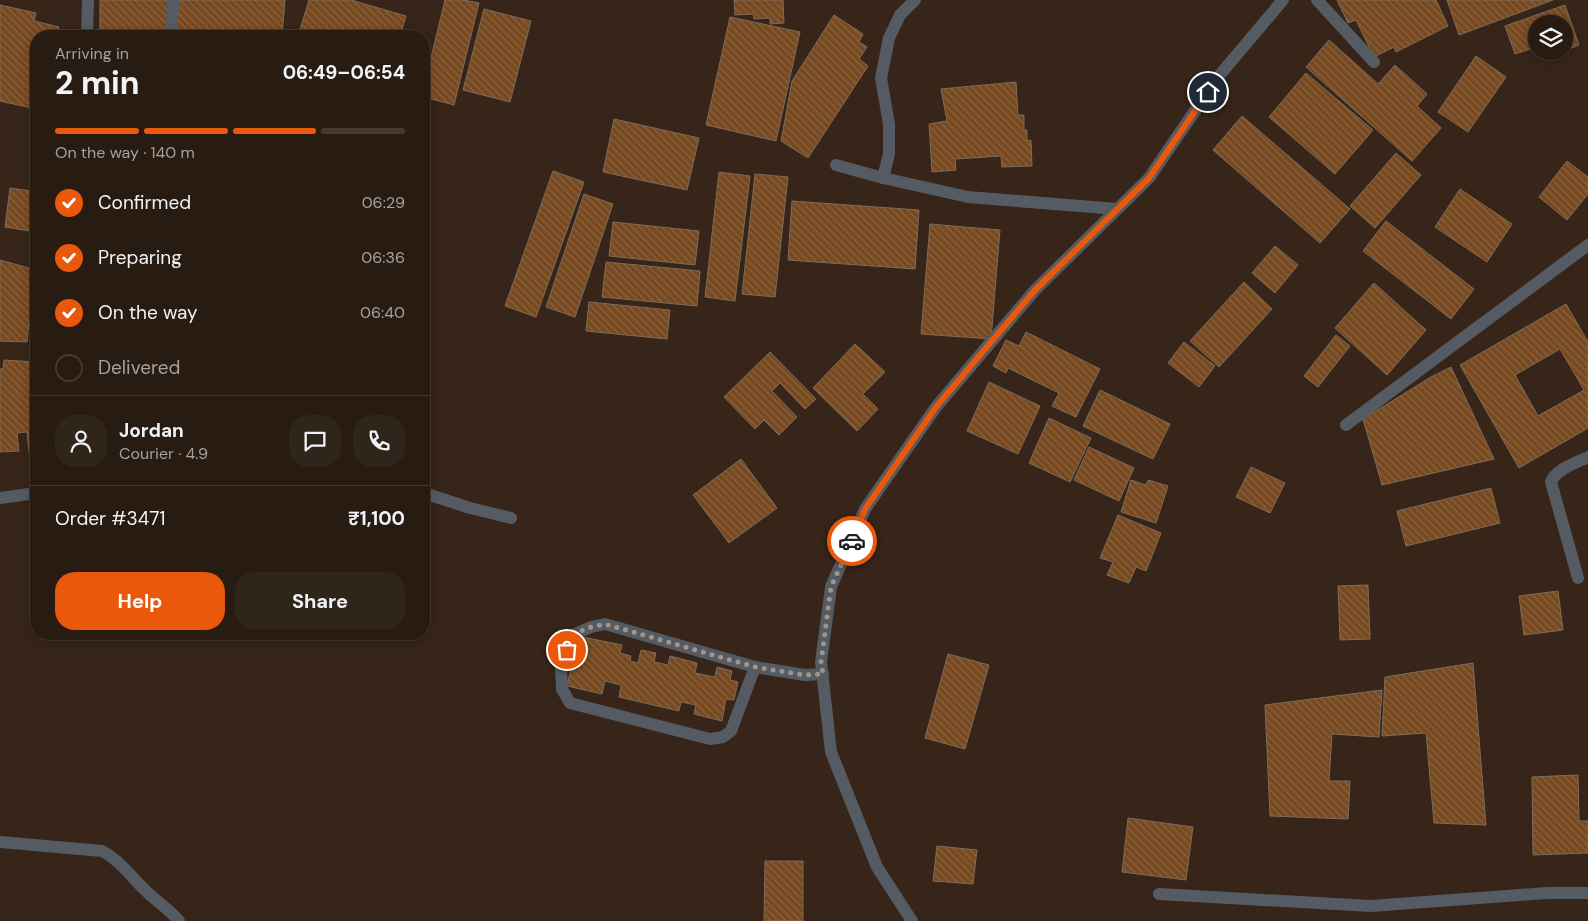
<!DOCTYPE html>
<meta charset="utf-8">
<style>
:root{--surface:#281c12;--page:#30251b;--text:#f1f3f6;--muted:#a5a19f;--line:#443a32;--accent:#ea580c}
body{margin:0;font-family:"DM Sans",sans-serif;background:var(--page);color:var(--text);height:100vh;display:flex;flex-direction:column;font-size:19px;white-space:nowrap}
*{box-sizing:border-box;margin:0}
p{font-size:16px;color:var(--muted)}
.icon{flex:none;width:28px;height:28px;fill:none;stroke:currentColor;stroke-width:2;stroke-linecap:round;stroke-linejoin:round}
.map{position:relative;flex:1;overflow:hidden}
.panel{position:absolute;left:30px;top:30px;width:400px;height:610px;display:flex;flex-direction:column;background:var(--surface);border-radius:20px;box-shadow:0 2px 12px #0003,0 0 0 1px var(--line)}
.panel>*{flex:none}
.tools{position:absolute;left:1528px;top:15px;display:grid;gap:10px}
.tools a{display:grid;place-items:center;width:45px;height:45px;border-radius:50%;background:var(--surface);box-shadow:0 2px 12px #0003,0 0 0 1px var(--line);font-size:25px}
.pin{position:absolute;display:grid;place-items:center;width:42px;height:42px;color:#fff;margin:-21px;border:2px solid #fff;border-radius:50%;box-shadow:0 1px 5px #0007}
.courier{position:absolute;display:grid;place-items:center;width:50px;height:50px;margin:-25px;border:4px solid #ea580c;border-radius:50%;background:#fff;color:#222;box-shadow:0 1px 6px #0007}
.head em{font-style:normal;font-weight:700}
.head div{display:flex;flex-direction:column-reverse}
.head{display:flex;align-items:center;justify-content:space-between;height:85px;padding:0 25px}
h1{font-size:32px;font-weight:700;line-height:38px}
.bar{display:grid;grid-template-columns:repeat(4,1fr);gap:8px 5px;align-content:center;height:60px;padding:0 25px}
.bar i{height:6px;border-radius:4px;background:var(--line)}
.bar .on{background:var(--accent)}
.bar p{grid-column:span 4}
.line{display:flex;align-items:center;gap:12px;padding:0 25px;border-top:1px solid var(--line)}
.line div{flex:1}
.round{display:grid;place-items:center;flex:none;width:52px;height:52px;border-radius:20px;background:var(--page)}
ol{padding:0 25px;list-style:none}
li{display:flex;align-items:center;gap:15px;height:55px}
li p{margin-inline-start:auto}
li .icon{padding:5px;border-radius:50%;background:var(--accent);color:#fff;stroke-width:4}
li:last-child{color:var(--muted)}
li i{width:28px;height:28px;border:2px solid var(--line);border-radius:50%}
.button{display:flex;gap:10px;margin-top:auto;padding:10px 25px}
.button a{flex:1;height:58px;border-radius:20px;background:var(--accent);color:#fff;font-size:20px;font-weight:700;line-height:58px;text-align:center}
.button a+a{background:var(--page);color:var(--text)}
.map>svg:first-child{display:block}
</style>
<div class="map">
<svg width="1588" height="921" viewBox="0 0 1588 921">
<defs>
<pattern id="building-back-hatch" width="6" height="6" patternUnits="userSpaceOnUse" patternTransform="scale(1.25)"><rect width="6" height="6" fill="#774920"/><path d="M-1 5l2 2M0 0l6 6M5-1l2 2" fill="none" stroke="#8a623f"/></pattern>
</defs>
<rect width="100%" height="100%" fill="#362518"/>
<g fill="url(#building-back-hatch)" stroke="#7f6b5b" fill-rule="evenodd">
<rect x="100" y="0" width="68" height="30"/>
<path d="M179,0H285L282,36H176Z"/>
<path d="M309,0H351L406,16L400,36H298Z"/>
<path d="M445,0H464L479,3L454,105L424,97V87Z"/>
<path d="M734,0H783L784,23L770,24V18L754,19L753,14L735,15Z"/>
<path d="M1337,0H1436L1448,26L1396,52L1394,47L1374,57L1356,20L1348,23Z"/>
<path d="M1447,0H1553L1459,35Z"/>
<path d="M0,5L36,13L34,21L59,27L57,36H36V109L0,101Z"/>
<path d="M1565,5L1579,45L1564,51V24H1536V47L1515,54L1505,26Z"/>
<path d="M484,9L531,21L510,102L463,90Z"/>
<path d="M834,15L863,34L859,42L867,47L859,59L868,66L808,158L781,141L792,81Z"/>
<path d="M730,17L800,32L776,141L706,125Z"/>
<path d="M1329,40L1378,84L1395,65L1427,94L1417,106L1441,128L1412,161L1306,67Z"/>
<path d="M1476,56L1506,77L1468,132L1438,112Z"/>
<path d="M1306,73L1373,130L1335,174L1269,117Z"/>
<path d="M1016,82L1018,115H1024V130H1027V141L1031,140L1032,166L1002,167L1001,156L955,159L956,170L932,172L929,124L947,121L941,89Z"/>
<path d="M1242,116L1350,209L1320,243L1213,150Z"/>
<path d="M614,119L699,138L687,190L603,172Z"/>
<path d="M1396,153L1421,175L1375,228L1350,206Z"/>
<path d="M1567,161L1588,177V194L1567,220L1539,197Z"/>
<path d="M553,171L584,182L536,317L505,306Z"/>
<path d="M719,172L750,176L735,301L705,297Z"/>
<path d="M755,174L788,177L775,297L742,294Z"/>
<path d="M10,188L32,191L31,200H36V232L5,227Z"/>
<path d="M1460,189L1512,224L1487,262L1435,227Z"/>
<path d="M584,194L613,204L575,317L546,307Z"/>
<path d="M792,201L919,210L915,269L788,260Z"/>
<path d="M1386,221L1474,289L1451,319L1363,251Z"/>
<path d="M613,222L699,231L695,265L609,256Z"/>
<path d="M930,224L1000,230L991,339L921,334Z"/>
<path d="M1275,246L1298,265L1275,293L1252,273Z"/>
<path d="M0,260L36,270V322L29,320L27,342L0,341Z"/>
<path d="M606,262L700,271L697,306L602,297Z"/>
<path d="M1244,282L1272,309L1219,367L1190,341Z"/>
<path d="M1374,283L1426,330L1387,375L1335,328Z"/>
<path d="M589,302L670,310L667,339L586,331Z"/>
<path d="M1566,304L1588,342V428L1519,468L1460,365ZM1560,349L1584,390L1538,416L1515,375Z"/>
<path d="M1026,332L1100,369L1076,417L1052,406L1059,393L1008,368L1006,373L993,366L1006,340L1019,346Z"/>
<path d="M1336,335L1350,346L1318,387L1304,376Z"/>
<path d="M1184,342L1215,366L1199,387L1168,363Z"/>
<path d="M855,344L885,372L863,394L878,409L857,431L813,388Z"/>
<path d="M770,352L816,399L805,409L780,383L772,391L797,417L779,435L764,420L755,429L724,397Z"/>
<path d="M4,360L36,362V460H30L27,432L17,433L19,451L0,452V369H3Z"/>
<path d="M1451,367L1494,459L1382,485L1363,419L1431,377Z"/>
<path d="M989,382L1040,406L1018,454L967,431Z"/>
<path d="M1100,390L1170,424L1153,459L1083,426Z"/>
<path d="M1049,418L1091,438L1070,482L1029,463Z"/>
<path d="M1089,447L1134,468L1119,501L1074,480Z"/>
<path d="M741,459L777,508L729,543L693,495Z"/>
<path d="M1251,467L1285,483L1270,513L1236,497Z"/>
<path d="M1131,480L1146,485L1148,480L1168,486L1156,523L1121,512Z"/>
<path d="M1491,488L1500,523L1406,546L1397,511Z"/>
<path d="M1118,515L1161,533L1146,571L1136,567L1129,583L1107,575L1113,562L1100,558Z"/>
<path d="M1368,585L1370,639L1340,640L1338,586Z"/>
<path d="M1558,591L1563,630L1524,635L1519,596Z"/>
<path d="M578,636L622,645L620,653L631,656L630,661L638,663L641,650L656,653L654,662L668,665L670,656L697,663L695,673L715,677L717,667L732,671L730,680L738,682L734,700L726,699L722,721L694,714L696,705L681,702L679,711L619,697L621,685L605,681L602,694L567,686Z"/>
<path d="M948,654L989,665L965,749L925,738Z"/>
<path d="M1473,663L1486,825L1434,823L1426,733L1382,736L1385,677Z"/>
<path d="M1382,690L1379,737L1332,734L1329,781H1350L1348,819L1270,816L1265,705Z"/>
<path d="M1578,775L1579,821H1588V853L1533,855L1532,777Z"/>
<path d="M1128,818L1193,827L1186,880L1122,872Z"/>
<path d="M937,846L977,850L973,884L933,881Z"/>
<path d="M765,861H803V921H764Z"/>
</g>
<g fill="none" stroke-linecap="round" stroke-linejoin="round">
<g stroke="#555b63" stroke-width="12">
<path d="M1317,0L1374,62"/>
<path d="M87,36L88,0"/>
<path d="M171,36L173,0"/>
<path d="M836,165L883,178L968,197L1117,209"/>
<path d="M883,178L889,154V124L881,78L889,38L900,15L915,0"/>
<path d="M1346,425L1588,245"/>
<path d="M424,493L470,508L511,518"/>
<path d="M0,498L36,493"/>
<path d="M1578,578L1551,482C1556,469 1576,463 1588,457"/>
<path d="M755,667L731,731L723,737L710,739L570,703L562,689L561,667L573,635L591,627L605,624L755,667L805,675L823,674"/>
<path d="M0,842L102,851C120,860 132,878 146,891C157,902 169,909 179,921"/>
<path d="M1159,894L1371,906L1547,893H1588"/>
<path d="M912,921L877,867L831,752L821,662L831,587L865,509L936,407L1035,290L1149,178L1218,77L1283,0"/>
</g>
</g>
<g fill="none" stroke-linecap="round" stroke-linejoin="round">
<path stroke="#a1948a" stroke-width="5" stroke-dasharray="0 9" d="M567,650L573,634L591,627L605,624L755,667L805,675L823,674L821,662L831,587L852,541"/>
<path stroke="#ea580c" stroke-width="6" d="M852,541L865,509L936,407L1035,290L1149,178L1208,92"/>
</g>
</svg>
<div class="tools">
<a><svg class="icon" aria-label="layers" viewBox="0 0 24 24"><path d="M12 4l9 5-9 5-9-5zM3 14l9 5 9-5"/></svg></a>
</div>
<div class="pin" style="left:567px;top:650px;background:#ea580c"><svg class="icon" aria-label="bag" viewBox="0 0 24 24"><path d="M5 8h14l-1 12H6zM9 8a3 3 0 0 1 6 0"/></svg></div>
<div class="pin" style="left:1208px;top:92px;background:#1f2937"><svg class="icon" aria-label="home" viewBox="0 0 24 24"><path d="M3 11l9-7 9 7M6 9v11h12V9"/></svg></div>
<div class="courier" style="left:852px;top:541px"><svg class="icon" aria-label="car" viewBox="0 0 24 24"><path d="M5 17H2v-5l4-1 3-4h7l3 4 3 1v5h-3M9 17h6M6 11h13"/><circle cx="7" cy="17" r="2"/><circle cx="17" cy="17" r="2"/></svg></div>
<section class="panel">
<div class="head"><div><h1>2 min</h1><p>Arriving in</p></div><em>06:49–06:54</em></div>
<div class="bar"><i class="on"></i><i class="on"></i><i class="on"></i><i></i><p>On the way · 140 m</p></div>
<ol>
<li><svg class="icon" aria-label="check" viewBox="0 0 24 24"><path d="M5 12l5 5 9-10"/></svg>Confirmed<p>06:29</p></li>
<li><svg class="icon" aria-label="check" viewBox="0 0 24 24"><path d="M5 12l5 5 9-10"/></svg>Preparing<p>06:36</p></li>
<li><svg class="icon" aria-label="check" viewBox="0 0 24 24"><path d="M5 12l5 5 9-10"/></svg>On the way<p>06:40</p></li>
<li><i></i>Delivered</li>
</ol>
<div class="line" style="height:90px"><a class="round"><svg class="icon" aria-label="person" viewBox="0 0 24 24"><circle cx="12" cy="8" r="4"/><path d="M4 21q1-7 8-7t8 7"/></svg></a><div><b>Jordan</b><p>Courier · 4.9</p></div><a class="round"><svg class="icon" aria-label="chat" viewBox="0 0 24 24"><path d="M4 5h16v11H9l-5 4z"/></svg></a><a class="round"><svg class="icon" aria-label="phone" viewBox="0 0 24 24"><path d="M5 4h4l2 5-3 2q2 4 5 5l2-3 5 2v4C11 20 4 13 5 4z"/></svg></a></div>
<div class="line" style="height:65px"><div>Order #3471</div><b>₹1,100</b></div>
<div class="button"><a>Help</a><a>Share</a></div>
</section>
</div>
